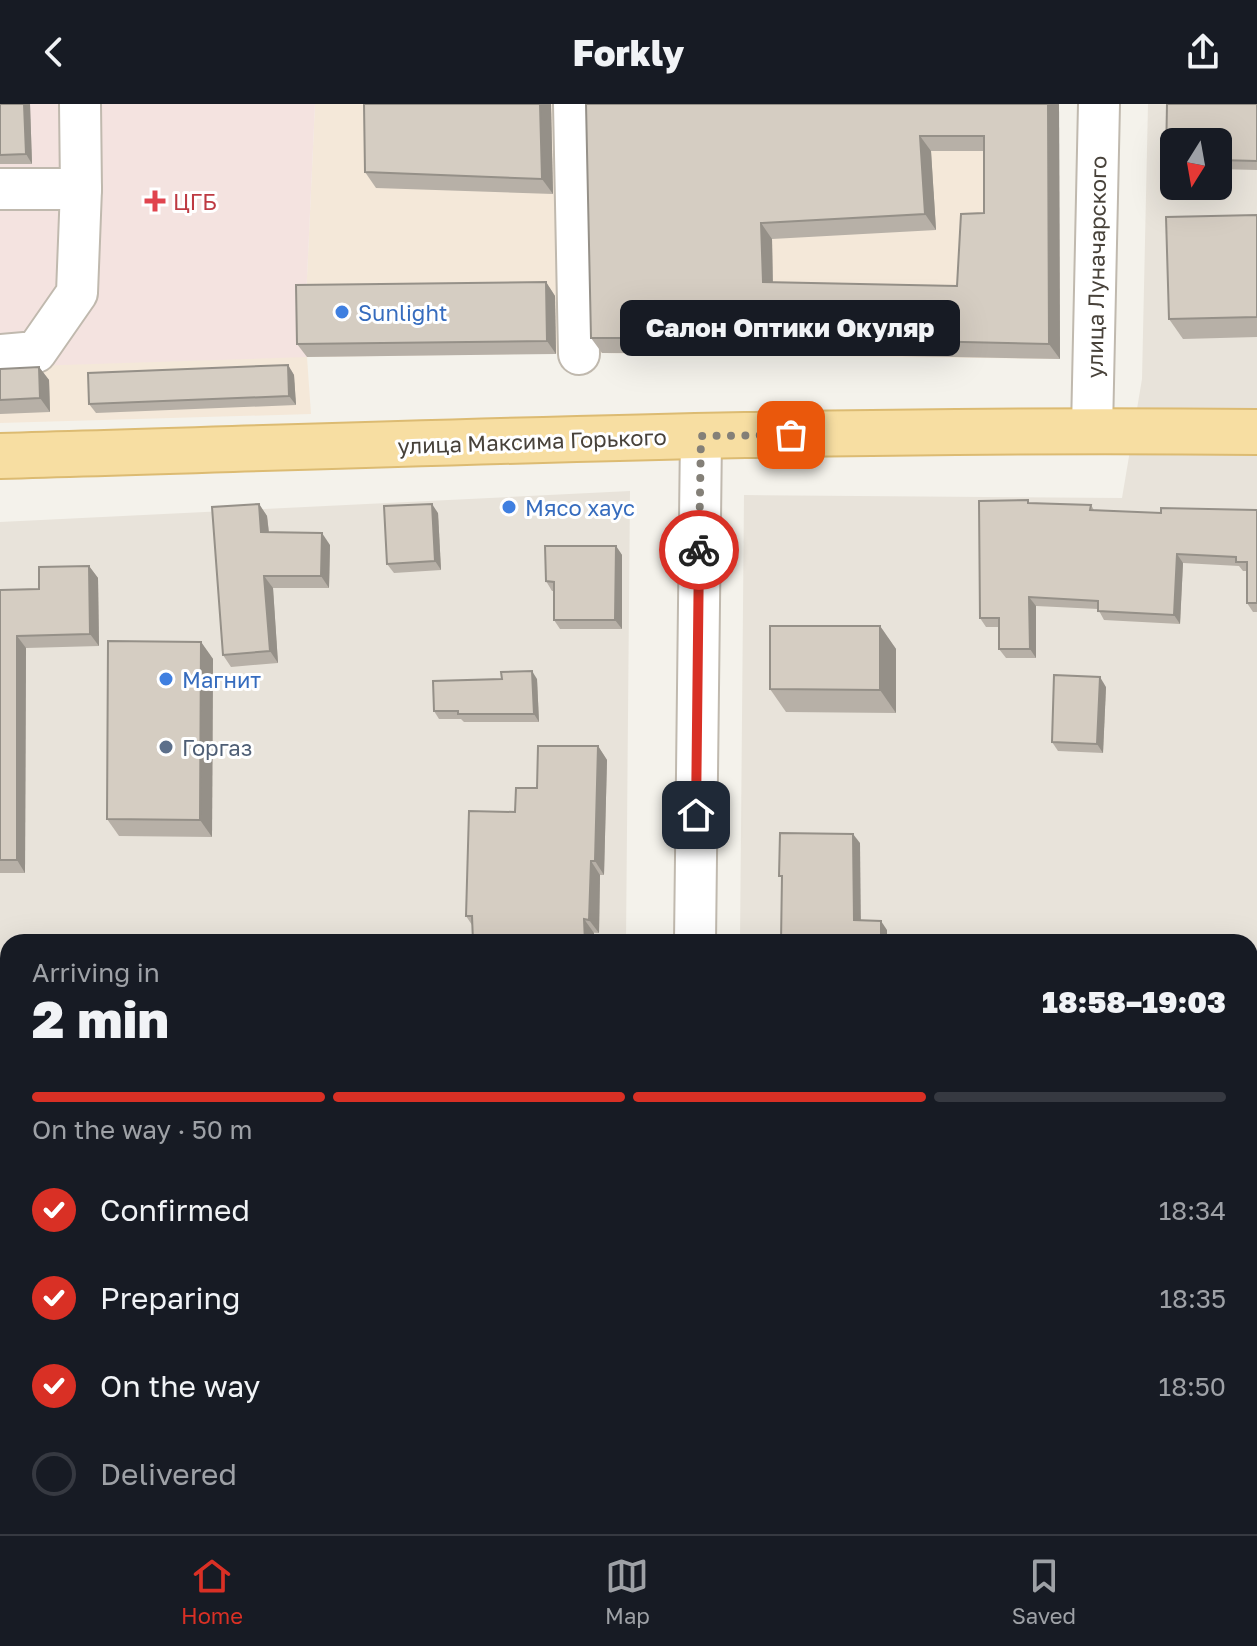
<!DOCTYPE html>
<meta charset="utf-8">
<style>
:root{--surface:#171b24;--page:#20242c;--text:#f1f3f6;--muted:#9ea1a6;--line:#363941;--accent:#d93025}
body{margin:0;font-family:"Golos Text",sans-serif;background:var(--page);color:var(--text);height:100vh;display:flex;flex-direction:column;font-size:30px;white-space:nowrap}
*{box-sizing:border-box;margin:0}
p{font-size:26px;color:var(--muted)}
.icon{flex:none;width:44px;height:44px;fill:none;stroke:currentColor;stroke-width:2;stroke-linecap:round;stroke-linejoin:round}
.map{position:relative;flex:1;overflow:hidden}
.sheet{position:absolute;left:0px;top:830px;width:1258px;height:600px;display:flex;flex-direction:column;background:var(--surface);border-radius:24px 24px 0 0;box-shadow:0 8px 32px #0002}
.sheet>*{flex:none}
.needle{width:52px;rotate:191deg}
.fabs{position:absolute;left:1160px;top:24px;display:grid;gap:16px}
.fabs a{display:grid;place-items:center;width:72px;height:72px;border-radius:12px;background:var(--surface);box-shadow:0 8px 32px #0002;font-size:40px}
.pin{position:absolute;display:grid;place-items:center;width:68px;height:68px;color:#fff;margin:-34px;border-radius:16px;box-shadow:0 4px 12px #0006}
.courier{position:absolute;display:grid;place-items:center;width:80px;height:80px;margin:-40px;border:6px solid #d93025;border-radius:50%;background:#fff;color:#222;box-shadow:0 2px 10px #0007}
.bubble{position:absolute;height:56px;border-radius:12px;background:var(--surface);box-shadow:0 8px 32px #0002;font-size:26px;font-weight:800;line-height:56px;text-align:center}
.summary em{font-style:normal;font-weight:800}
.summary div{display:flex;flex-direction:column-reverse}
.summary{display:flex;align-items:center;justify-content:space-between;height:136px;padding:0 32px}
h1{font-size:52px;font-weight:800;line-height:60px}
.bar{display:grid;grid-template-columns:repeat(4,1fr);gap:12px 8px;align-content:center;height:96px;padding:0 32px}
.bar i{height:10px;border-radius:6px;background:var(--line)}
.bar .active{background:var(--accent)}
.bar p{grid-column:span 4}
ol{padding:0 32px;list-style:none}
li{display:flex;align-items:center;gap:24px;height:88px}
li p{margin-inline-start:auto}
li .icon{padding:8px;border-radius:50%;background:var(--accent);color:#fff;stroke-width:4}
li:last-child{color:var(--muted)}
li i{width:44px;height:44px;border:4px solid var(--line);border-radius:50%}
header{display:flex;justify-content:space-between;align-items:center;height:104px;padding:0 32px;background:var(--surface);font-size:36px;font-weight:800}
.dock{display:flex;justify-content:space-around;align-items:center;height:112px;border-top:2px solid var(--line);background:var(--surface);font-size:22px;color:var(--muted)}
.dock a{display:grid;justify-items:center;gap:4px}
.dock .active{color:var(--accent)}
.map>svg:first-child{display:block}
</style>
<header><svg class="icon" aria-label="back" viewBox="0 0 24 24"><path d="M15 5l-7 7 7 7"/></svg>Forkly<svg class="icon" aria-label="share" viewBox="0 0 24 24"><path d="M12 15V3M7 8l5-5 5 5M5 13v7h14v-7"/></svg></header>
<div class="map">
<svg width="1257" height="1430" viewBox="0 0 1257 1430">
<rect width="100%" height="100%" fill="#f4f2eb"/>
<g fill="#e8e3da" fill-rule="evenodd">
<path d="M1148,0H1257V1430H735V1422H1250V838H740L744,391L1122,394L1142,275ZM1174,38H1218V82H1174Z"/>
<path d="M630,387L626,838H8V1253H0V418Z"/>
<path d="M0,1364H8V1422H601V1430H0Z"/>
</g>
<path fill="#f4e8d9" d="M315,0H1058L1060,255L596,249L307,253L311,310L0,319V263L306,195Z"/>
<path fill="#f4e3e0" d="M0,0H315L306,195L307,253L0,263Z"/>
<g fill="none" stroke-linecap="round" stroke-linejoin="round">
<defs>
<g id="minor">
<path d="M574,0L579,250"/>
<path d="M0,85H81"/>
<path d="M0,251L36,248L77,189L81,85L80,0"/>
<path d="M1092,326L1099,0"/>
<path d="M695,838L701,332"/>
<path d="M690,1422V1430"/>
</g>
<g id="major">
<path d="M0,352C419,340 838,323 1257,328"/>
<path d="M1250,1292L1257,1293"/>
<path d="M0,1298H8"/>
</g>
</defs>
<use href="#minor" stroke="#c0b9ae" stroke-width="44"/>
<use href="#major" stroke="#dcbb72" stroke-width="48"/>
<use href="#minor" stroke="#fff" stroke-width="40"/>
<use href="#major" stroke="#f7dea2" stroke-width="44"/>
</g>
<g fill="#b7b0a7" fill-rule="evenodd">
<path d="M0,0H30L32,60H0Z"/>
<path d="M551,0L553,90L376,84L365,68Z"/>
<path d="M586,0H1059L1060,255L799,250L602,249L591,234ZM931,47H984V109L957,182L773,178L772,135L936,126Z"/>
<path d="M1167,0H1257V66L1218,65V38H1174V64H1173L1166,55Z"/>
<path d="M1257,111V233L1183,235L1169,215Z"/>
<path d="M546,178L555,192L556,250L307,253L297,240Z"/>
<path d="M288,261L294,271L296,301L96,309L89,300Z"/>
<path d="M39,263L49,276L50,308L0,310V265Z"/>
<path d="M1030,399L1091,401L1094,406L1161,409L1257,406V508H1253L1247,499V467H1243L1239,462L1183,459L1180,520L1104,516L1098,505L1036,502V554H1006L999,545V523H986L980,514Z"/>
<path d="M259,400L267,412L269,428L330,441L329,484H273L278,559L231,563L223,551Z"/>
<path d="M438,409L441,466L394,469L387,460Z"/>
<path d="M616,442L622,451V525H560L554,516V487H552L546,477Z"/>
<path d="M89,462L98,474L99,542L26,544L25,769H0V486L39,485Z"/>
<path d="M880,522L896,545V609L786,608L770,585Z"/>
<path d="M201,538L213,555L212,733L119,732L107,715Z"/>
<path d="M537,575L539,618H464L461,615H439L434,607Z"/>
<path d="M1106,583L1103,649L1058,647L1052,638Z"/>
<path d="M598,642L607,656L604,771H600L599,829L472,821L466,812L515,708L537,684Z"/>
<path d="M1250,1084L1257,1085V1219H1250Z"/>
<path d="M0,1159H8V1221L0,1222Z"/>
<rect x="110" y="1422" width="475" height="8"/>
</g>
<g fill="#959088">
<path d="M24,0H30L32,60L26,50Z"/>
<path d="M540,0H551L553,90L542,75Z"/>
<path d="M1048,0H1059L1060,255L1049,240Z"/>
<path d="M920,32L931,47L936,126L925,110Z"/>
<path d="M761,119L772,135L773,194L763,178Z"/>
<path d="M546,178L555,192L556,250L547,237Z"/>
<path d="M288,261L294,271L296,301L289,292Z"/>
<path d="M39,263L49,276L50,308L40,294Z"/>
<path d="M259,400L267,412L270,440L261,428Z"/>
<path d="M432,400L438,409L441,466L435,457Z"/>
<path d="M322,429L330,441L329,484L321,472Z"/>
<path d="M616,442L622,451V525L615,516Z"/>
<path d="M1177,450L1183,459L1180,520L1174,511Z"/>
<path d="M89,462L98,474L99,542L90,530Z"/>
<path d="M264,472L273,484L278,559L270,547Z"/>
<path d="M1029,493L1036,502V554L1030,545Z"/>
<path d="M880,522L896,545V609L880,586Z"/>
<path d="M17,532L26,544L25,769L17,756Z"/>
<path d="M201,538L213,555L212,733L200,716Z"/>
<path d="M532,567L537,575L539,618L534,610Z"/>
<path d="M1100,573L1106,583L1103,649L1097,640Z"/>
<path d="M598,642L607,656L604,771L595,757Z"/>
<path d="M853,730L860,739L861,825L854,816Z"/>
<path d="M591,757L600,771L599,829L589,816Z"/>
<path d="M584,815L594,829V838H585Z"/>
<path d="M881,817L887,826V838H881Z"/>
<rect x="31" y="1422" width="6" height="8"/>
<path d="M223,1422H224L229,1430H223Z"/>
<rect x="579" y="1422" width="6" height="8"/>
<path d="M954,1422H962V1430H953Z"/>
<rect x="1173" y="1422" width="6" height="8"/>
</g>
<g fill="#d5cdc2" stroke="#959088" stroke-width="2" fill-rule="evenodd">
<path d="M0,0H24L26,50L0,51Z"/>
<path d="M364,0H540L542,75L365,68Z"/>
<path d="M586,0H1048L1049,240L788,234H591ZM920,32H984V109L961,110L957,182L763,178L761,119L925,110Z"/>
<path d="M1167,0H1257V57L1218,56V38H1174V55H1166Z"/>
<path d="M1257,111V213L1169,215L1166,113Z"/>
<path d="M546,178L547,237L297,240L296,181Z"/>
<path d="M288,261L289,292L89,300L88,269Z"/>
<path d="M39,263L40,294L0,296V265Z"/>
<path d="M1028,396V399L1091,401L1090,406L1161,409V404L1257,406V499H1247V458H1236V453L1177,450L1174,511L1098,507V497L1029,493L1030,545H999V514H980L979,397Z"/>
<path d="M259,400L261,428L322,429L321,472H264L270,547L223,551L212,403Z"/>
<path d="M432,400L435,457L387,460L384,402Z"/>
<path d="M545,442H616L615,516H554V478L546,477Z"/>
<path d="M89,462L90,530L17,532V756H0V486L39,485V463Z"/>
<path d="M770,522H880V586L770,585Z"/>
<path d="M108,537L201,538L200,716L107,715Z"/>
<path d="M532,567L534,610H458V607H434L433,577L502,575L501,568Z"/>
<path d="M1054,571L1100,573L1097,640L1052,638Z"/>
<path d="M538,642H598L595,757H591L589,816L584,815L585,838H473L472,812H466L469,707L515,708L516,684H537Z"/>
<path d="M780,729L853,730L854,816L881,817V838H781L782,772H779Z"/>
<path d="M1250,1084L1257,1085V1210H1250Z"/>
<rect x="0" y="1159" width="8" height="53"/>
<path d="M4,1365H8V1422H31V1430H0V1408H4Z"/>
<rect x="110" y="1422" width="113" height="8"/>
<path d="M284,1422H579V1430H549V1428L462,1426V1430H426V1426H315V1430H284Z"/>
<path d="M788,1422H954L953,1430H788Z"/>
<rect x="1041" y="1422" width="132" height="8"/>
</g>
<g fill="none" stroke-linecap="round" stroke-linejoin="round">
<path stroke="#848078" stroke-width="8" stroke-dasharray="0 14.4" d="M699,446L701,332L791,331"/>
<path stroke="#d93025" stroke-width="10" d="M696,711L699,446"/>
</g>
<path fill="#e0444e" stroke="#fff" stroke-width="3" d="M151 85h8v8h8v8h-8v8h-8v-8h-8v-8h8z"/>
<g fill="#3f7fe0" stroke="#fff" stroke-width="3">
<circle cx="342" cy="208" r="8"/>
<circle cx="509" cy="403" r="8"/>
<circle cx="166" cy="575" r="8"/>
</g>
<circle fill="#5c6f8a" stroke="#fff" stroke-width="3" cx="166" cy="643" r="8"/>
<g text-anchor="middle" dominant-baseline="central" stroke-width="6" stroke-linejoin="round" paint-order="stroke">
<g font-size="22" fill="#be3a42" stroke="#fff" text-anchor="start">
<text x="173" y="97">ЦГБ</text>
</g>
<g font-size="22" fill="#48423a" stroke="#fff">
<text transform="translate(1096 163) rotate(-89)">улица Луначарского</text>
<text transform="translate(532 337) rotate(-2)">улица Максима Горького</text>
</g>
<g font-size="22" fill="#366cbe" stroke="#fff" text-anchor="start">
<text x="358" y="208">Sunlight</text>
<text x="525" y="403">Мясо хаус</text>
<text x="182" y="575">Магнит</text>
</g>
<g font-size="22" fill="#4e5e75" stroke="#fff" text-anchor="start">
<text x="182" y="643">Горгаз</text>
</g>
</g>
</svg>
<div class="fabs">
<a><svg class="needle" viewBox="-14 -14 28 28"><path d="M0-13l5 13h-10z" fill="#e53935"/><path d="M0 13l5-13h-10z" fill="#9ea1a6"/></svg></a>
</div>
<div class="pin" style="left:791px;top:331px;background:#ea580c"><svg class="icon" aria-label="bag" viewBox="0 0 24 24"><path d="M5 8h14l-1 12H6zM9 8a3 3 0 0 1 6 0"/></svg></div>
<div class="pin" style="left:696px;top:711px;background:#1f2937"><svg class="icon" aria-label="home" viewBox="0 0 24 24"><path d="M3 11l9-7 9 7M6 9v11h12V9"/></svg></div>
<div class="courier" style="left:699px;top:446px"><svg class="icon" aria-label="bike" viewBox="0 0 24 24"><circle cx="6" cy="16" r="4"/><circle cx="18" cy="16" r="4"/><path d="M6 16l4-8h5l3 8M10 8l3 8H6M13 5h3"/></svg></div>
<div class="bubble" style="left:620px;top:196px;width:340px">Салон Оптики Окуляр</div>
<section class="sheet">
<div class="summary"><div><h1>2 min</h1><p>Arriving in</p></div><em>18:58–19:03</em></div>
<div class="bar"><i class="active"></i><i class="active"></i><i class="active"></i><i></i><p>On the way · 50 m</p></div>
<ol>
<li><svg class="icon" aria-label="check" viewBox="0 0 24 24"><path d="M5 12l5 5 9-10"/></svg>Confirmed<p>18:34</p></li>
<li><svg class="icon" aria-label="check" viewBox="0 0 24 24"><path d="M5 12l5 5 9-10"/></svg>Preparing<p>18:35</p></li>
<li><svg class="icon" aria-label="check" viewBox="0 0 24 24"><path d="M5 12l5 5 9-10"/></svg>On the way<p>18:50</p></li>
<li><i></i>Delivered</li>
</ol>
</section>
</div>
<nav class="dock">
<a class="active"><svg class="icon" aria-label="home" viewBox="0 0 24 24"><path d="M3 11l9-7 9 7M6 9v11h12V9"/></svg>Home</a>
<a><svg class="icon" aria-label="map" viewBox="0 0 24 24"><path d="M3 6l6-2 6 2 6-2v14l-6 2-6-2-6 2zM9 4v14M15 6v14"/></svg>Map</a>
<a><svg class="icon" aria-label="saved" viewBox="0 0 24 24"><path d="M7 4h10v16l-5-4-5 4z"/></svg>Saved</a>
</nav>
